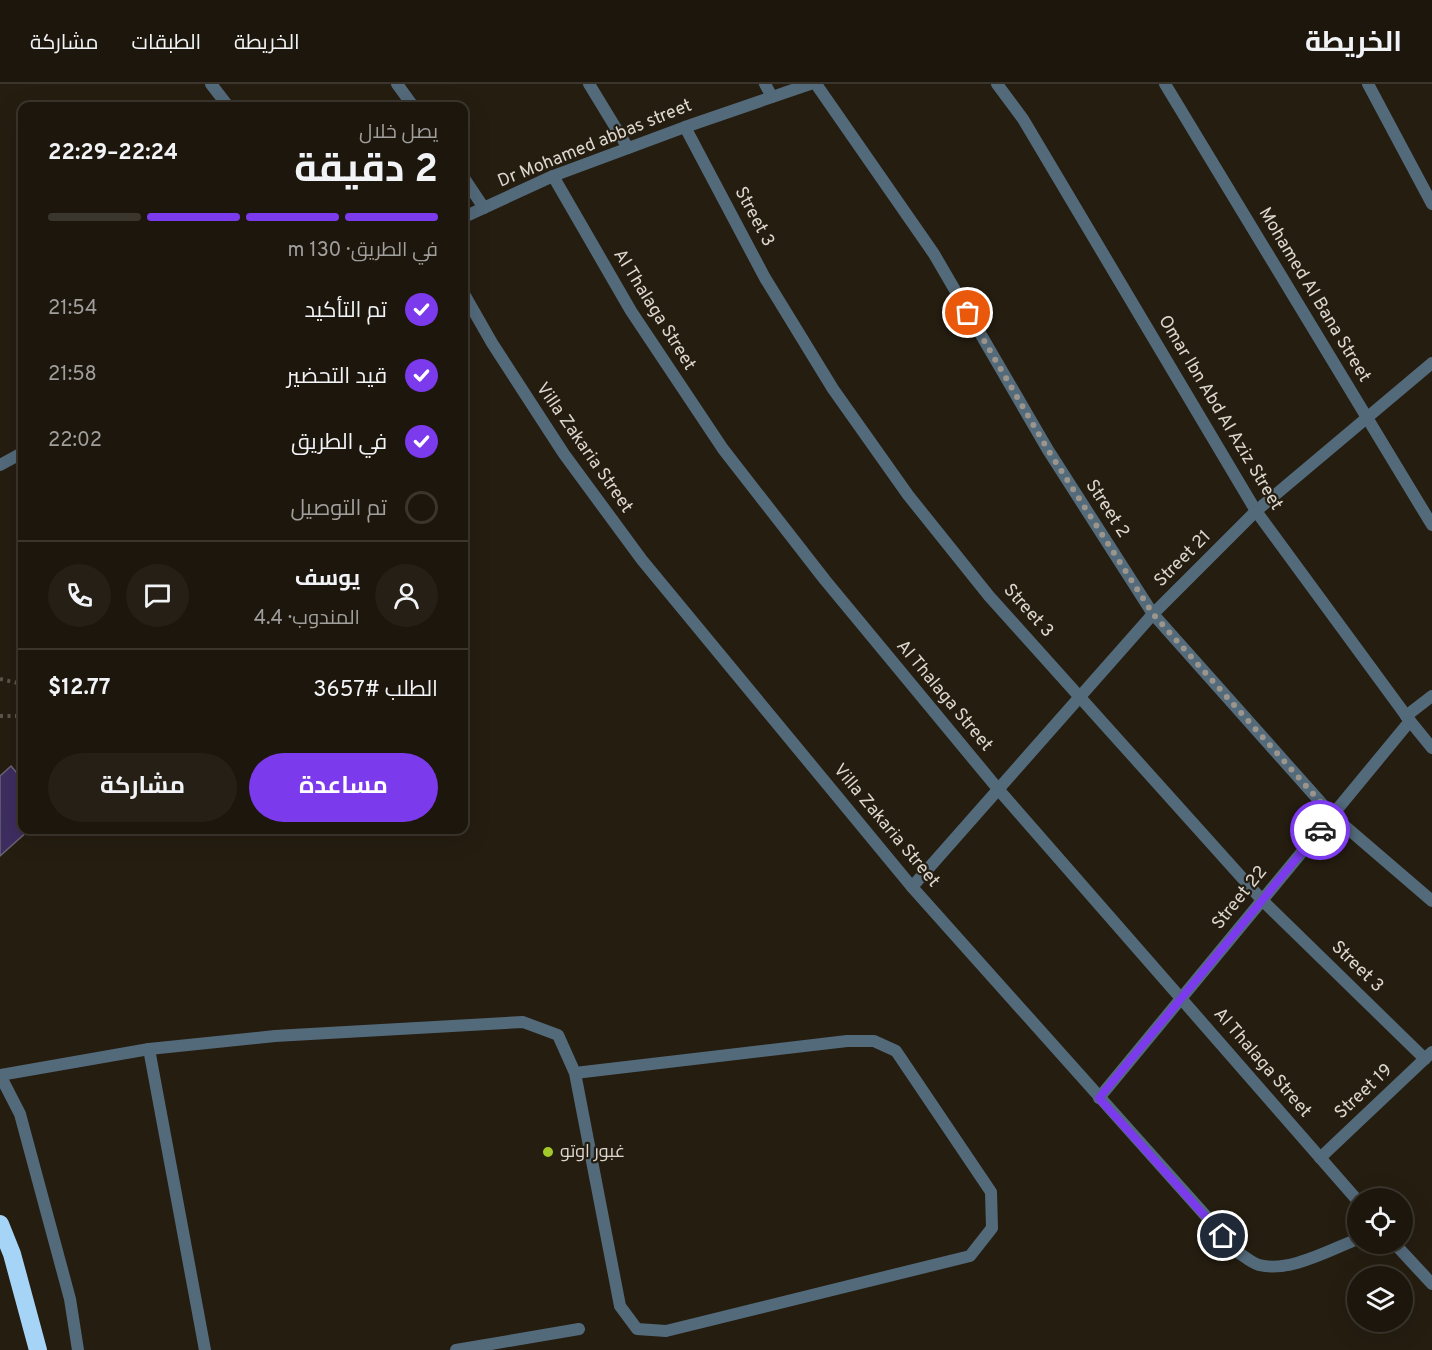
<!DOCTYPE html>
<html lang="ar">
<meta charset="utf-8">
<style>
:root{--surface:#1c160c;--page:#251f15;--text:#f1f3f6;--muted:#a09f9d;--line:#3a352d;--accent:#7c3aed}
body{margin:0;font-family:Overpass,Cairo,sans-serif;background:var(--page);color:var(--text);direction:rtl;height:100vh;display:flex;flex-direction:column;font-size:22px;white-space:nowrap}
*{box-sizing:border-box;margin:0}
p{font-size:20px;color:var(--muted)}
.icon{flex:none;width:33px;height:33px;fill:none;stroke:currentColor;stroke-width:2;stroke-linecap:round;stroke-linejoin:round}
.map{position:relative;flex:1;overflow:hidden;direction:ltr}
.details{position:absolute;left:18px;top:18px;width:450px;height:732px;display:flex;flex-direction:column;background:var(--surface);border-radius:12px;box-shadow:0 6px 24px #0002,0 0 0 2px var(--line);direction:rtl}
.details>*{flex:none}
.controls{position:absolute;left:1347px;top:1104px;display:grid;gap:12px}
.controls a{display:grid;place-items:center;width:66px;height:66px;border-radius:50%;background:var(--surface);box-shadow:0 6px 24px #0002,0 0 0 2px var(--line);font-size:30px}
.pin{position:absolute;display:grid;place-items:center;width:51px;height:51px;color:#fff;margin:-26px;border:3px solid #fff;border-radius:50%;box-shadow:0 2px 6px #0007}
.courier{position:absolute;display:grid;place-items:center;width:60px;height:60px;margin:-30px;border:4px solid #7c3aed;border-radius:50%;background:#fff;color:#222;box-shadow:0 2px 8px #0007}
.head em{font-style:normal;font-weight:700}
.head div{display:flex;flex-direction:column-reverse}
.head{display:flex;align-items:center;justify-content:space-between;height:102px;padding:0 30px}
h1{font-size:39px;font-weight:700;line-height:45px}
.bar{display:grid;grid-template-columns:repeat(4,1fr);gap:9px 6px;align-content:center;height:72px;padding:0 30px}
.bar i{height:8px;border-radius:4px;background:var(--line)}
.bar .active{background:var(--accent)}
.bar p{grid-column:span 4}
.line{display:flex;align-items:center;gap:15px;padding:0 30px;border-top:2px solid var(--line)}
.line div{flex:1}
.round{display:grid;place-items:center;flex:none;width:63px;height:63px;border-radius:32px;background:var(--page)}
ol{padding:0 30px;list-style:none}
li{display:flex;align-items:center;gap:18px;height:66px}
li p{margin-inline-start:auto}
li .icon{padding:6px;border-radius:50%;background:var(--accent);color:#fff;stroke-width:4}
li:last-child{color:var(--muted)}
li i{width:33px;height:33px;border:3px solid var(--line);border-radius:50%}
.action{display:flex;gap:12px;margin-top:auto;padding:12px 30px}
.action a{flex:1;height:69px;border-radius:36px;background:var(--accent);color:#fff;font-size:24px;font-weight:700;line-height:69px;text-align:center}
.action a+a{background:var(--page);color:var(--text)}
header{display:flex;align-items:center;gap:36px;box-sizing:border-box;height:84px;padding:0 30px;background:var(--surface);border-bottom:2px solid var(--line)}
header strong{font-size:28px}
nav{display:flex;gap:33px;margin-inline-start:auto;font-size:21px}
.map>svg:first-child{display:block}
</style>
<header>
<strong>الخريطة</strong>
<nav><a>الخريطة</a><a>الطبقات</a><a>مشاركة</a></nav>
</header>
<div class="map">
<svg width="1432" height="1266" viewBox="0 0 1432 1266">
<rect width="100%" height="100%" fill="#251d10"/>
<path fill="#3e2d60" stroke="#686474" stroke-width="1.5" d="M11,682L22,695V746H29L0,772V692Z"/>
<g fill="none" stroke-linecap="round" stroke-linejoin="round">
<g stroke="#5c5549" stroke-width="4" stroke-dasharray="3 4.5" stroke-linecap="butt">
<path d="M0,595L22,600"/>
<path d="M0,632H22"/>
</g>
<g stroke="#536a7b" stroke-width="12">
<path d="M149,965L205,1266"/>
<path d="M78,1266L70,1215L20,1030L0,991L149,965L275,952L523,938L558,951L575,989L620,1222L637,1245L666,1247L970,1172L992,1144L991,1108L896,967L874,957H847L575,989"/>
<path d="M456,1266L579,1245"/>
</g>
<g stroke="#536a7b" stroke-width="12">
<path d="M211,0L228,22"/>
<path d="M397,0L413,22"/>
<path d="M589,0L628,64"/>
<path d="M765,0L772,13"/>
<path d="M816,0L934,170L1048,366L1153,530L1332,731L1432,817"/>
<path d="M997,0L1023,35L1256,427L1410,637L1432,664"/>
<path d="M1165,0L1432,441"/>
<path d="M1368,0L1432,120"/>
<path d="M685,43L765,194L833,305L908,411L989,512L1262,816L1425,975"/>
<path d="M553,92L631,227L723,365L825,496L998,705L1358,1117"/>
<path d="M464,94L484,124"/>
<path d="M464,133L553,92L685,43L810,0"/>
<path d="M464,210L492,259L564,370L642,476L912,803L1239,1169C1245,1173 1252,1179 1259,1181C1289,1189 1329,1166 1358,1155"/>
<path d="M0,381L22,369"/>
<path d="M1406,632L1432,612"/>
<path d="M912,803L1153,530L1256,427L1432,279"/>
<path d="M1099,1014L1410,637"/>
<path d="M1320,1074L1432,968"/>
<path d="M1395,1160L1432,1200"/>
</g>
<path stroke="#a5d4f7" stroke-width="18" d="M0,1140L12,1170L38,1266"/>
</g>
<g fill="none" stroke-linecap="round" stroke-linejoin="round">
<path stroke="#9c958c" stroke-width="6" stroke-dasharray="0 10.8" d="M968,229L1048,366L1153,530L1332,731L1320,746"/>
<path stroke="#7c3aed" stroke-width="8" d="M1223,1152L1099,1014L1320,746"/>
</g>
<circle fill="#a2c929" stroke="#251d10" stroke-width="2" cx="548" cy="1068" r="6"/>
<g text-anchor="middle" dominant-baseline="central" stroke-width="4.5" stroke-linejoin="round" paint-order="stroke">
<g font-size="18" fill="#dcd6ce" stroke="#251d10">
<text transform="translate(595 60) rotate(-22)">Dr Mohamed abbas street</text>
<text transform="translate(754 133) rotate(62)">Street 3</text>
<text transform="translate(1314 211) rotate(59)">Mohamed Al Bana Street</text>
<text transform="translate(654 226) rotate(58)">Al Thalaga Street</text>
<text transform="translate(1220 329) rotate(59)">Omar Ibn Abd Al Aziz Street</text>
<text transform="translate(584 364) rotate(55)">Villa Zakaria Street</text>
<text transform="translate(1107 425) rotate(57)">Street 2</text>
<text transform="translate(1183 475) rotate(-45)">Street 21</text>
<text transform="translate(1028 527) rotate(48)">Street 3</text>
<text transform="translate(944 612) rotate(50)">Al Thalaga Street</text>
<text transform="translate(886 742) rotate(50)">Villa Zakaria Street</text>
<text transform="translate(1240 814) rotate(-51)">Street 22</text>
<text transform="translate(1357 883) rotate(44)">Street 3</text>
<text transform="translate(1262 979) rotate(49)">Al Thalaga Street</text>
<text transform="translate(1364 1008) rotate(-43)">Street 19</text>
</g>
<g font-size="18" fill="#dcd6ce" stroke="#251d10" text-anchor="start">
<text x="560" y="1068">غبور اوتو</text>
</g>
</g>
</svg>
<div class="controls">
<a><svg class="icon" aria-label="locate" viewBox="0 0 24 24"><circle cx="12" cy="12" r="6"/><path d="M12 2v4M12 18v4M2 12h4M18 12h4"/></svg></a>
<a><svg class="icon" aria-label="layers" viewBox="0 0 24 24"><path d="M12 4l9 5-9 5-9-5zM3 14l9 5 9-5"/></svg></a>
</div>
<div class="pin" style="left:968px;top:229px;background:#ea580c"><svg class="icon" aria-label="bag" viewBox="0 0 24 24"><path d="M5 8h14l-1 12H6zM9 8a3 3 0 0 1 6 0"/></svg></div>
<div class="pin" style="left:1223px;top:1152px;background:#1f2937"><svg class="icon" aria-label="home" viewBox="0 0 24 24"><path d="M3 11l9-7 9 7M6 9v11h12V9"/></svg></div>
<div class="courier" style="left:1320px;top:746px"><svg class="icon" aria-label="car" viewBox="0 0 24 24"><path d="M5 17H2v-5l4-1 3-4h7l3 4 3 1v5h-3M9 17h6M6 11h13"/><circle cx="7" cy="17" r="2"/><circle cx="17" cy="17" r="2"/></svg></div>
<section class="details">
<div class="head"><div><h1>2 دقيقة</h1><p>يصل خلال</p></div><em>22:24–22:29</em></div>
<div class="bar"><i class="active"></i><i class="active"></i><i class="active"></i><i></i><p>في الطريق · 130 m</p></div>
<ol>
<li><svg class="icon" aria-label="check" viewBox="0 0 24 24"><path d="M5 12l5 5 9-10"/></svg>تم التأكيد<p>21:54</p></li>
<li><svg class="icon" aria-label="check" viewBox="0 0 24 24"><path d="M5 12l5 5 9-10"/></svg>قيد التحضير<p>21:58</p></li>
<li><svg class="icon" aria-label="check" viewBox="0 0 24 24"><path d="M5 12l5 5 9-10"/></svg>في الطريق<p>22:02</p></li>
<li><i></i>تم التوصيل</li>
</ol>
<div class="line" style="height:108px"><a class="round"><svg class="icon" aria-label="person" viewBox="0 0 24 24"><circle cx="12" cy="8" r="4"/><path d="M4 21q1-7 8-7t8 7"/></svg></a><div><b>يوسف</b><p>المندوب · 4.4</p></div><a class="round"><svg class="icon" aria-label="chat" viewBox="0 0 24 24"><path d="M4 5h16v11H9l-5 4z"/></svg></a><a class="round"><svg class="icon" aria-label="phone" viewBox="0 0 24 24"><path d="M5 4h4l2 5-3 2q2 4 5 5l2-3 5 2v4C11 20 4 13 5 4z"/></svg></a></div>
<div class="line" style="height:78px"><div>الطلب #3657</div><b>$12.77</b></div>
<div class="action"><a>مساعدة</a><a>مشاركة</a></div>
</section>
</div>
